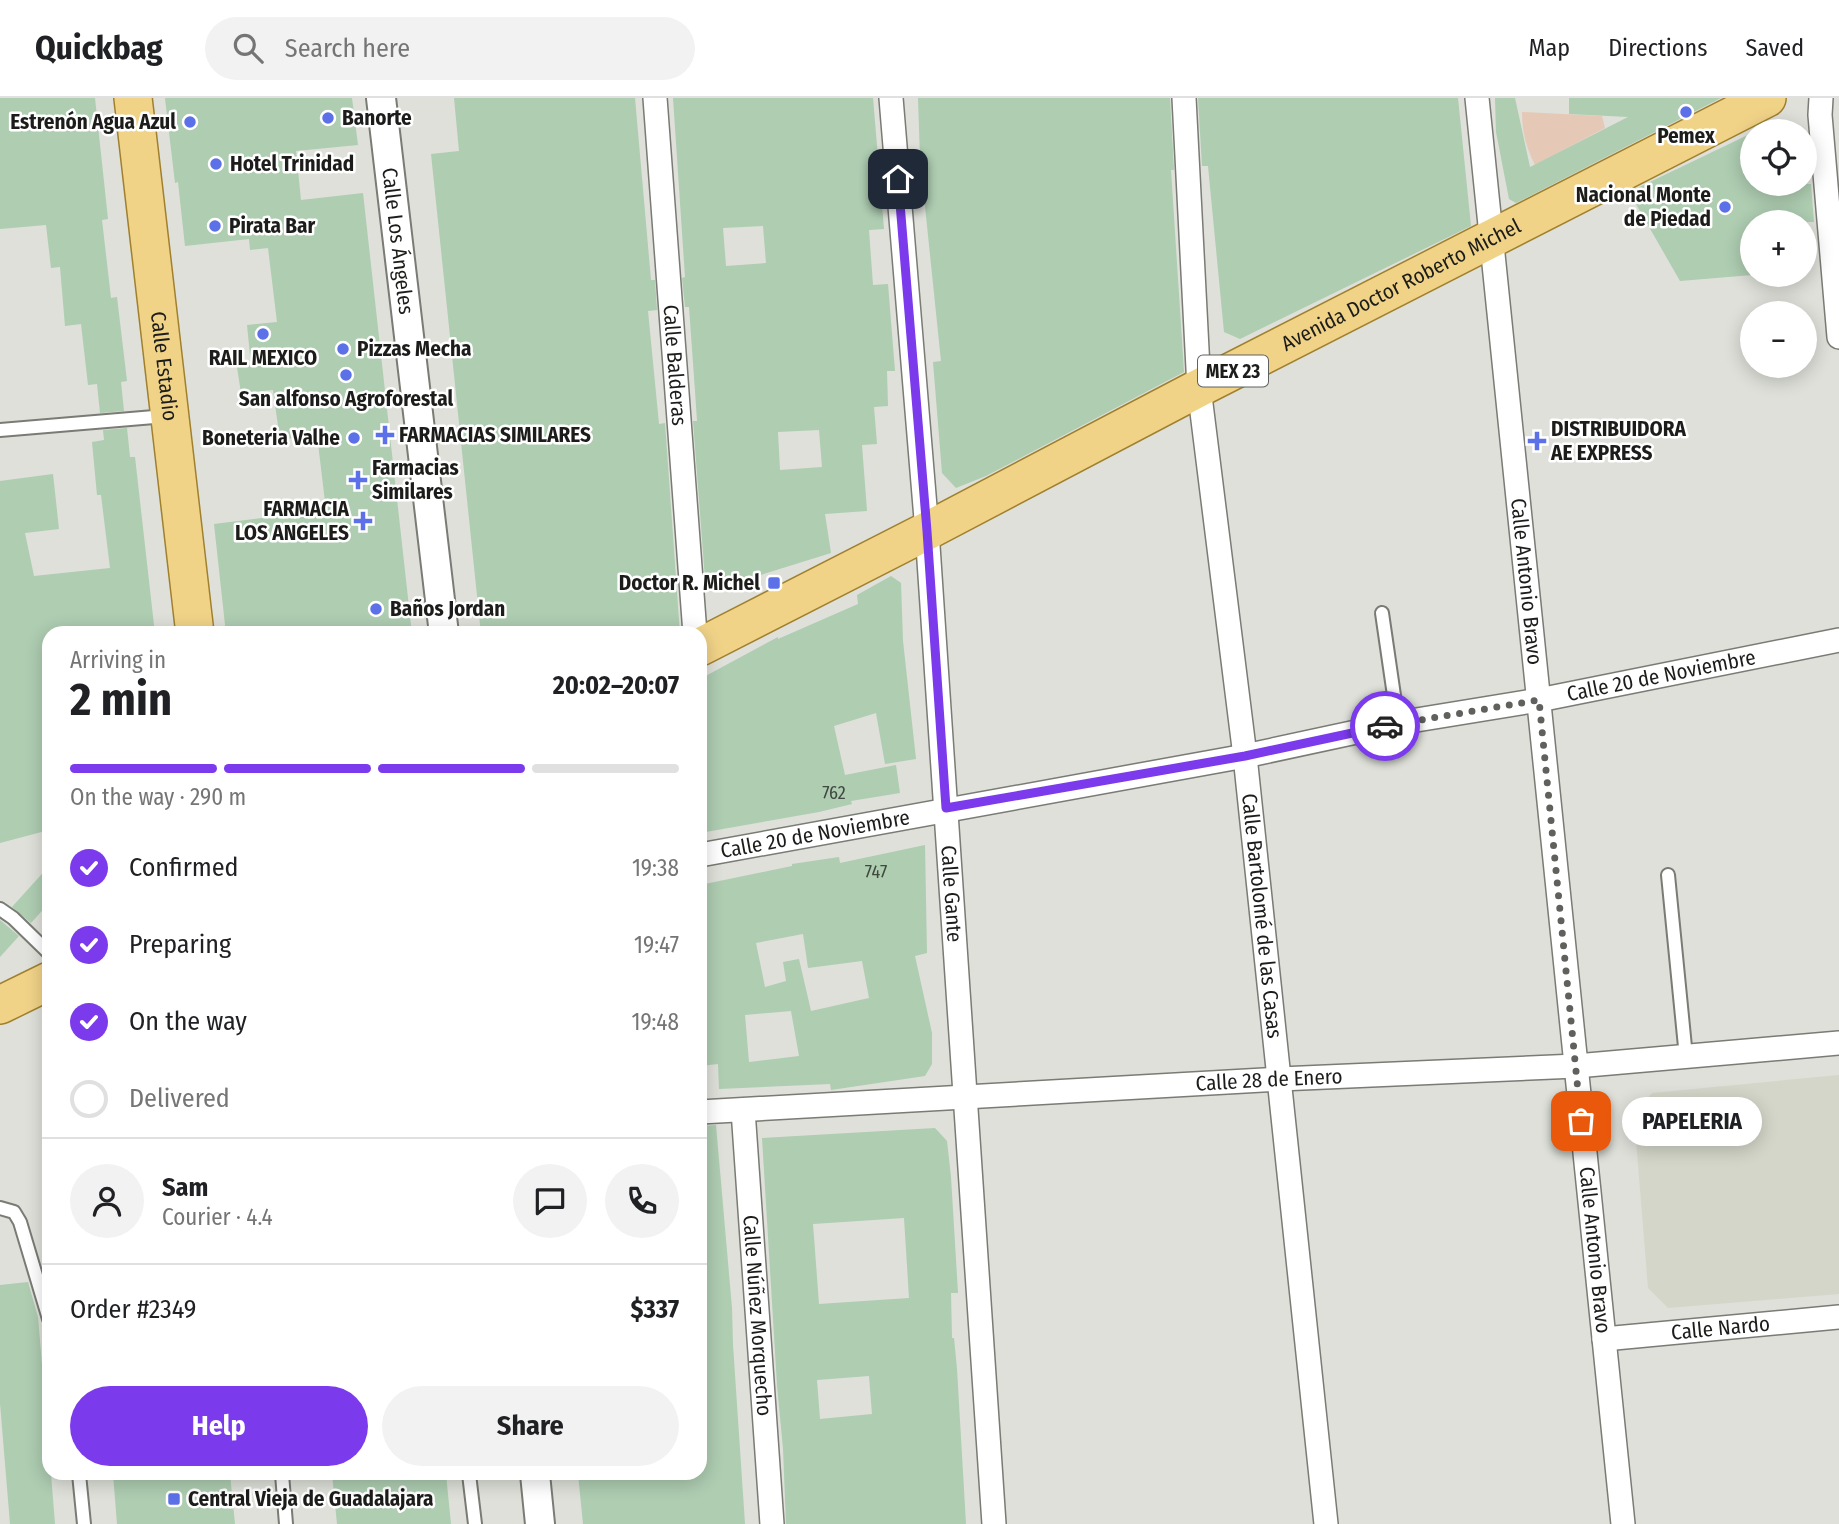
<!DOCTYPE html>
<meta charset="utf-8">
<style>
:root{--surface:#fff;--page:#f2f2f2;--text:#202124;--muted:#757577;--line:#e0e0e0;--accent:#7c3aed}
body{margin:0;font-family:"Fira Sans Condensed",sans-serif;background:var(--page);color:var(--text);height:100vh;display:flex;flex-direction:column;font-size:26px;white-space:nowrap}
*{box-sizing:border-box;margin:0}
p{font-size:23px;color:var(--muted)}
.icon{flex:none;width:38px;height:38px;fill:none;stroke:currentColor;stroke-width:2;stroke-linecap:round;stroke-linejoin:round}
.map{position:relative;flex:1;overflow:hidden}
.details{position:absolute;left:42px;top:528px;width:665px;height:854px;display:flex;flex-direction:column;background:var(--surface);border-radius:21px;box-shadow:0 4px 18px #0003}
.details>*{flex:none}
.controls{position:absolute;left:1740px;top:21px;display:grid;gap:14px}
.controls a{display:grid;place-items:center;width:77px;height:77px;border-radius:50%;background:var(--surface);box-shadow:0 4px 18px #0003;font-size:35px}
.pin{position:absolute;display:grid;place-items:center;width:60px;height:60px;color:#fff;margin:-30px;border-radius:14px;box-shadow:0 4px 10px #0006}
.courier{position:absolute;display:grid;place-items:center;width:70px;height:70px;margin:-35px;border:5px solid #7c3aed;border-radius:50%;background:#fff;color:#222;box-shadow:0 2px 9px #0007}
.bubble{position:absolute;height:49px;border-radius:24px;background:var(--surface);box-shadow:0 4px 18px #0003;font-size:23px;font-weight:700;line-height:49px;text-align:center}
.summary em{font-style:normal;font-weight:700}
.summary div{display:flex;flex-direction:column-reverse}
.summary{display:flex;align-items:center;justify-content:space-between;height:119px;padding:0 28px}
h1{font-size:46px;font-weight:700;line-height:52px}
.bar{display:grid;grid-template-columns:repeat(4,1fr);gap:10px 7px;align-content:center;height:84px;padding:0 28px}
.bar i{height:9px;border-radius:5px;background:var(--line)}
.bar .current{background:var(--accent)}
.bar p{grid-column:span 4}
.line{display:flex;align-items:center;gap:18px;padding:0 28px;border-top:2px solid var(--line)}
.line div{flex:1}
.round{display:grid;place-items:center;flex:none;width:74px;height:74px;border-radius:37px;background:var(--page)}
ol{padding:0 28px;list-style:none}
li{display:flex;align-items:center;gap:21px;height:77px}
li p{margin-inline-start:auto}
li .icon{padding:7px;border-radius:50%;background:var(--accent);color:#fff;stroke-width:4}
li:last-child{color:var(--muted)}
li i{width:38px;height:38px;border:4px solid var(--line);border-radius:50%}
.cta{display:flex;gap:14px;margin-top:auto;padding:14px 28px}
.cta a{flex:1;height:80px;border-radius:42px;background:var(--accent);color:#fff;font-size:28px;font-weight:700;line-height:80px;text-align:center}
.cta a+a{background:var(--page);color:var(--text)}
header{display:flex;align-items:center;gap:42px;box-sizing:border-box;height:98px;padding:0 35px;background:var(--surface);border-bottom:2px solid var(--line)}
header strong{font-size:33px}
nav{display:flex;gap:38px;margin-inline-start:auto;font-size:24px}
.search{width:490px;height:63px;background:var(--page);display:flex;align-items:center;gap:18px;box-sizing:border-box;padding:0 24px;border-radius:38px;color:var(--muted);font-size:26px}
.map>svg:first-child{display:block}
</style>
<header>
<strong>Quickbag</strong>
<div class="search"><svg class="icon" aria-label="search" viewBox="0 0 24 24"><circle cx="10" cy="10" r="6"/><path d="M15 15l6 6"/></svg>Search here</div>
<nav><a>Map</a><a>Directions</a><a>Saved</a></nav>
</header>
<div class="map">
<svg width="1839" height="1426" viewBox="0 0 1839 1426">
<rect width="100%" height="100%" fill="#dee0d9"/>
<path fill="#d3d6c8" d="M1839,977V1196L1668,1210L1648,1190L1634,1017L1652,995Z"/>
<path fill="#e5c9b6" d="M1522,14L1602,18L1605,30L1535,67C1526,49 1522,34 1522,14Z"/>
<g fill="#aecdb1" fill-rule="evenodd">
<path d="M0,0H95L108,121L102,122L111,200L117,199L127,283L121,284L124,313L100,315L97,286L88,287L81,226L65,228L60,169L51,170L46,127L0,131Z"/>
<path d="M165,0H352L358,47L296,53L301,102L363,95L412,536H226L214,426L326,412L317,337L280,342L273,292L241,295L237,269L251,267L247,227L277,224L268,150L250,152L249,141L185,148L178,84L175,85Z"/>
<path d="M454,0H635L651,182H655L657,212L648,213L659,326L665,325L680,536H481L431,56L459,53Z"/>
<path d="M673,0H873L884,131L869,132L873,187L888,186L895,273H887L888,308L874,309L877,346L862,347L867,413L825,416L831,455L706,494L693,323H697L695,293L689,209H685L682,180L685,179ZM763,128L766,165L726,168L723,130ZM819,332L822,369L780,372L778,334Z"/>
<path d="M918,0H1170L1174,72H1171L1184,274L986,378L956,390L942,375L933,264L941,263L920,60Z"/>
<path d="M1198,0H1458L1471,128L1240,241L1224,234L1208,68H1202Z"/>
<path d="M1495,0H1515L1530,69L1628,19L1569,16V0H1721L1516,105L1509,101L1496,34Z"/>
<path d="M1752,35V86H1811L1814,124H1752V177L1680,183L1629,94Z"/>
<path d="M127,330L130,359H135L155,536H49V732L0,745V383L53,376L59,431L25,435L34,478L110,470L101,397H97L92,344L104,342L103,332Z"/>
<path d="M891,478L901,485L903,543L916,661L885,666L876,615L834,628L845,677L896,667L900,695L851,703L852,706L819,714L700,735V581L778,539V541L858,506L857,497Z"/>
<path d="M925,747L927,855L915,858L932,935V966L925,978L831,992L830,986L719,991L718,966L700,968V787L792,768V766L839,759L840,765ZM803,836L808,870L862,863L869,900L811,913L799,861L783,864L786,883L765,889L756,845ZM791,913L799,958L749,964L745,917Z"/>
<path d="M49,768V805L31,825L12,809Z"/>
<path d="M0,822L19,838L0,859Z"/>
<path d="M716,1027L732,1210L733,1247L745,1426H583L578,1376H700V1028Z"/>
<path d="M935,1030L947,1043L951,1079L958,1195H951L952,1240H954L957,1271L966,1426H786L783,1351L777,1287L762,1040ZM904,1120L909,1200L819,1206L813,1126ZM869,1278L872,1316L820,1321L817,1282Z"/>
<path d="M28,1184L38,1219L49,1350V1376H51L55,1426H10L0,1305V1187Z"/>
<path d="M113,1376H230L235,1426H117Z"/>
<path d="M332,1376H446L451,1426H337Z"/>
</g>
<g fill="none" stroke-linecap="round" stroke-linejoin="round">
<defs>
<g id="service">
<path d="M0,332L166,318"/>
<path d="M1382,515L1398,625"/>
<path d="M1668,777L1686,959"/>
<path d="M0,811L13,820L49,855"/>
<path d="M0,1110L14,1114L20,1124L49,1221"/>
<path d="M79,1376L84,1426"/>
<path d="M282,1376L286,1426"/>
<path d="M469,1376L475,1426"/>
</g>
<g id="minor">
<path id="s1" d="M655,0L695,536"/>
<path id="s2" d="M891,0L927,433L994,1426"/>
<path id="s3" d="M1184,0L1199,290L1245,658L1326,1426"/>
<path id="s4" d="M1477,0L1623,1426"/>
<path d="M1821,0L1820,17L1839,239"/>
<path id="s5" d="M700,757L1245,658L1398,625L1539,602L1839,542"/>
<path id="s6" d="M743,1012L772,1426"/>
<path id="s7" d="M700,1014L1280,981L1576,968L1839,945"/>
<path id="s8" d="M1604,1241L1839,1219"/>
</g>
<g id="tertiary">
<path id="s9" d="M381,0L444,536"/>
<path d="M535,1376L540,1426"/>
</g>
<g id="primary">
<path id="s10" d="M133,0L195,536"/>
<path id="s11" d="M700,549L927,433L1199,290L1767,0"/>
<path d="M0,907L49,883"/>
</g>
</defs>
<use href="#service" stroke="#797b74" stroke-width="16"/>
<use href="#minor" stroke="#797b74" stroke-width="26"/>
<use href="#tertiary" stroke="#797b74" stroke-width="32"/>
<use href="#primary" stroke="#a0802e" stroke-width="40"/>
<use href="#service" stroke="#fff" stroke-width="12"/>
<use href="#minor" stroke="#fff" stroke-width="23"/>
<use href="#tertiary" stroke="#fff" stroke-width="28"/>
<use href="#primary" stroke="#f1d388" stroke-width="37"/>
</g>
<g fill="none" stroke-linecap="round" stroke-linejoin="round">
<path stroke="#60615d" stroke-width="7" stroke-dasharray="0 12.6" d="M1385,628L1539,602L1581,1023"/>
<path stroke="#7c3aed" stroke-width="9" d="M898,81L927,433L946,710L1245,658L1385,628"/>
</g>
<g fill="#5c71e8" stroke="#fff" stroke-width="2.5">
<circle cx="1686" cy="14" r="7"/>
<circle cx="328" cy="20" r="7"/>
<circle cx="190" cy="24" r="7"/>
<circle cx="216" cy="66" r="7"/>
<circle cx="1725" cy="109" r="7"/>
<circle cx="215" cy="128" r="7"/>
<circle cx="263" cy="236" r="7"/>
<circle cx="343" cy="251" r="7"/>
<circle cx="346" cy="277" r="7"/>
<path d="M381.5 326.5h7v7h7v7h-7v7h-7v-7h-7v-7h7z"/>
<circle cx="354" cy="340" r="7"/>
<path d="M1533.5 332.5h7v7h7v7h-7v7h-7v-7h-7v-7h7z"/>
<path d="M354.5 371.5h7v7h7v7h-7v7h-7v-7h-7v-7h7z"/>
<path d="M359.5 412.5h7v7h7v7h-7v7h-7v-7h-7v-7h7z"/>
<rect x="767" y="478" width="14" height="14" rx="3.5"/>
<circle cx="376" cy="511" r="7"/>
<rect x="167" y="1394" width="14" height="14" rx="3.5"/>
</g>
<g text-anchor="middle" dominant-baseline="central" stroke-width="5" stroke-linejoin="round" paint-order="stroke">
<g font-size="18" fill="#404840">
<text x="834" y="695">762</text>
<text x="876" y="774">747</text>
</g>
<rect fill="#fff" stroke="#60605f" stroke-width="2" x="1198" y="257.5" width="70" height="31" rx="5"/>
<g font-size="19" font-weight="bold" fill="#1c1c1a">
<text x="1233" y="273">MEX 23</text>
</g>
<g font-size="21" font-weight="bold" fill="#1c1c1a" stroke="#fff" text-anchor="start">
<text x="342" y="20">Banorte</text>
<text x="176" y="24" text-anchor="end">Estrenón Agua Azul</text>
<text x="1686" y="38" text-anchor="middle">Pemex</text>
<text x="230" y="66">Hotel Trinidad</text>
<text x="1711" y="97" text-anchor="end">Nacional Monte<tspan x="1711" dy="24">de Piedad</tspan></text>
<text x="229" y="128">Pirata Bar</text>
<text x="357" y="251">Pizzas Mecha</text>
<text x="263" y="260" text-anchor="middle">RAIL MEXICO</text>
<text x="346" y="301" text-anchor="middle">San alfonso Agroforestal</text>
<text x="1551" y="331">DISTRIBUIDORA<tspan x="1551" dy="24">AE EXPRESS</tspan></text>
<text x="399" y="337">FARMACIAS SIMILARES</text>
<text x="340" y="340" text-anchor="end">Boneteria Valhe</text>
<text x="372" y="370">Farmacias<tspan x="372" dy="24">Similares</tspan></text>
<text x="349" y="411" text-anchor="end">FARMACIA<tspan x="349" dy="24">LOS ANGELES</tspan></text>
<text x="760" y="485" text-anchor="end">Doctor R. Michel</text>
<text x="390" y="511">Baños Jordan</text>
<text x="188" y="1401">Central Vieja de Guadalajara</text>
</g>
<g font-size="21" fill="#1c1c1a" stroke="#fff">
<text stroke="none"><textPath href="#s9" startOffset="144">Calle Los Ángeles</textPath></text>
<text stroke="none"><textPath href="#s11" startOffset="789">Avenida Doctor Roberto Michel</textPath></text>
<text stroke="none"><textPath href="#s10" startOffset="270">Calle Estadio</textPath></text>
<text stroke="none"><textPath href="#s1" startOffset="268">Calle Balderas</textPath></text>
<text stroke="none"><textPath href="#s4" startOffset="486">Calle Antonio Bravo</textPath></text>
<text stroke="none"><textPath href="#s5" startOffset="978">Calle 20 de Noviembre</textPath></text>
<text stroke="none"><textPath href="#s5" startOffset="117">Calle 20 de Noviembre</textPath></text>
<text stroke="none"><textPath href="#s2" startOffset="798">Calle Gante</textPath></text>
<text stroke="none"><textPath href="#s3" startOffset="822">Calle Bartolomé de las Casas</textPath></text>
<text stroke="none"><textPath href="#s7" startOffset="570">Calle 28 de Enero</textPath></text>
<text stroke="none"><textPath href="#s4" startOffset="1158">Calle Antonio Bravo</textPath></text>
<text stroke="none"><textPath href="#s6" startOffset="206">Calle Núñez Morquecho</textPath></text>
<text stroke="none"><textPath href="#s8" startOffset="117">Calle Nardo</textPath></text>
</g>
</g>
</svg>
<div class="controls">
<a><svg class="icon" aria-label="locate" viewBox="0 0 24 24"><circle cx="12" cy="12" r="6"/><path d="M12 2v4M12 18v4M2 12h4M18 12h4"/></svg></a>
<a>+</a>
<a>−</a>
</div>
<div class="pin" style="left:1581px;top:1023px;background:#ea580c"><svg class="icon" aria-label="bag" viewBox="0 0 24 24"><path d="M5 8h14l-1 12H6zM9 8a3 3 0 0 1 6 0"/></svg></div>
<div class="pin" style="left:898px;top:81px;background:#1f2937"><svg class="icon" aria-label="home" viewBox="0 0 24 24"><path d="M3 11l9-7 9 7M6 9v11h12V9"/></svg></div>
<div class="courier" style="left:1385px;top:628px"><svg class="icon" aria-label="car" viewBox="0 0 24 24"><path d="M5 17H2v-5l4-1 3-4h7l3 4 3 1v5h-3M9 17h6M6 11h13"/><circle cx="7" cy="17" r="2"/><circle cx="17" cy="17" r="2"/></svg></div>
<div class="bubble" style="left:1622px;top:999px;width:140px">PAPELERIA</div>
<section class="details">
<div class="summary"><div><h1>2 min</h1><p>Arriving in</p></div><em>20:02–20:07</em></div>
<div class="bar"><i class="current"></i><i class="current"></i><i class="current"></i><i></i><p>On the way · 290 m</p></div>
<ol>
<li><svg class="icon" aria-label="check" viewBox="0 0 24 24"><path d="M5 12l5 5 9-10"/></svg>Confirmed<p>19:38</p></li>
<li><svg class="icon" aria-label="check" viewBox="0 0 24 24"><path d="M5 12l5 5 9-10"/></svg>Preparing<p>19:47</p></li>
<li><svg class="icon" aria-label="check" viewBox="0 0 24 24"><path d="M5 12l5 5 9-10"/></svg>On the way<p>19:48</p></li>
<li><i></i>Delivered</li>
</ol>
<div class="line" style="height:126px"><a class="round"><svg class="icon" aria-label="person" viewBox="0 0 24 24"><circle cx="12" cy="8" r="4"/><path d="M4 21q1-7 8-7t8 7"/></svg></a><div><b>Sam</b><p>Courier · 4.4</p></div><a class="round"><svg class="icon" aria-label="chat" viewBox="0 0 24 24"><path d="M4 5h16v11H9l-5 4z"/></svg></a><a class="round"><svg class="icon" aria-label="phone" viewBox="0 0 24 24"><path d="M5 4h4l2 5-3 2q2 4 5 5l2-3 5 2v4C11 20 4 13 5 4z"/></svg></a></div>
<div class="line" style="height:91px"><div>Order #2349</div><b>$337</b></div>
<div class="cta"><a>Help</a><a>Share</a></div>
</section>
</div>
